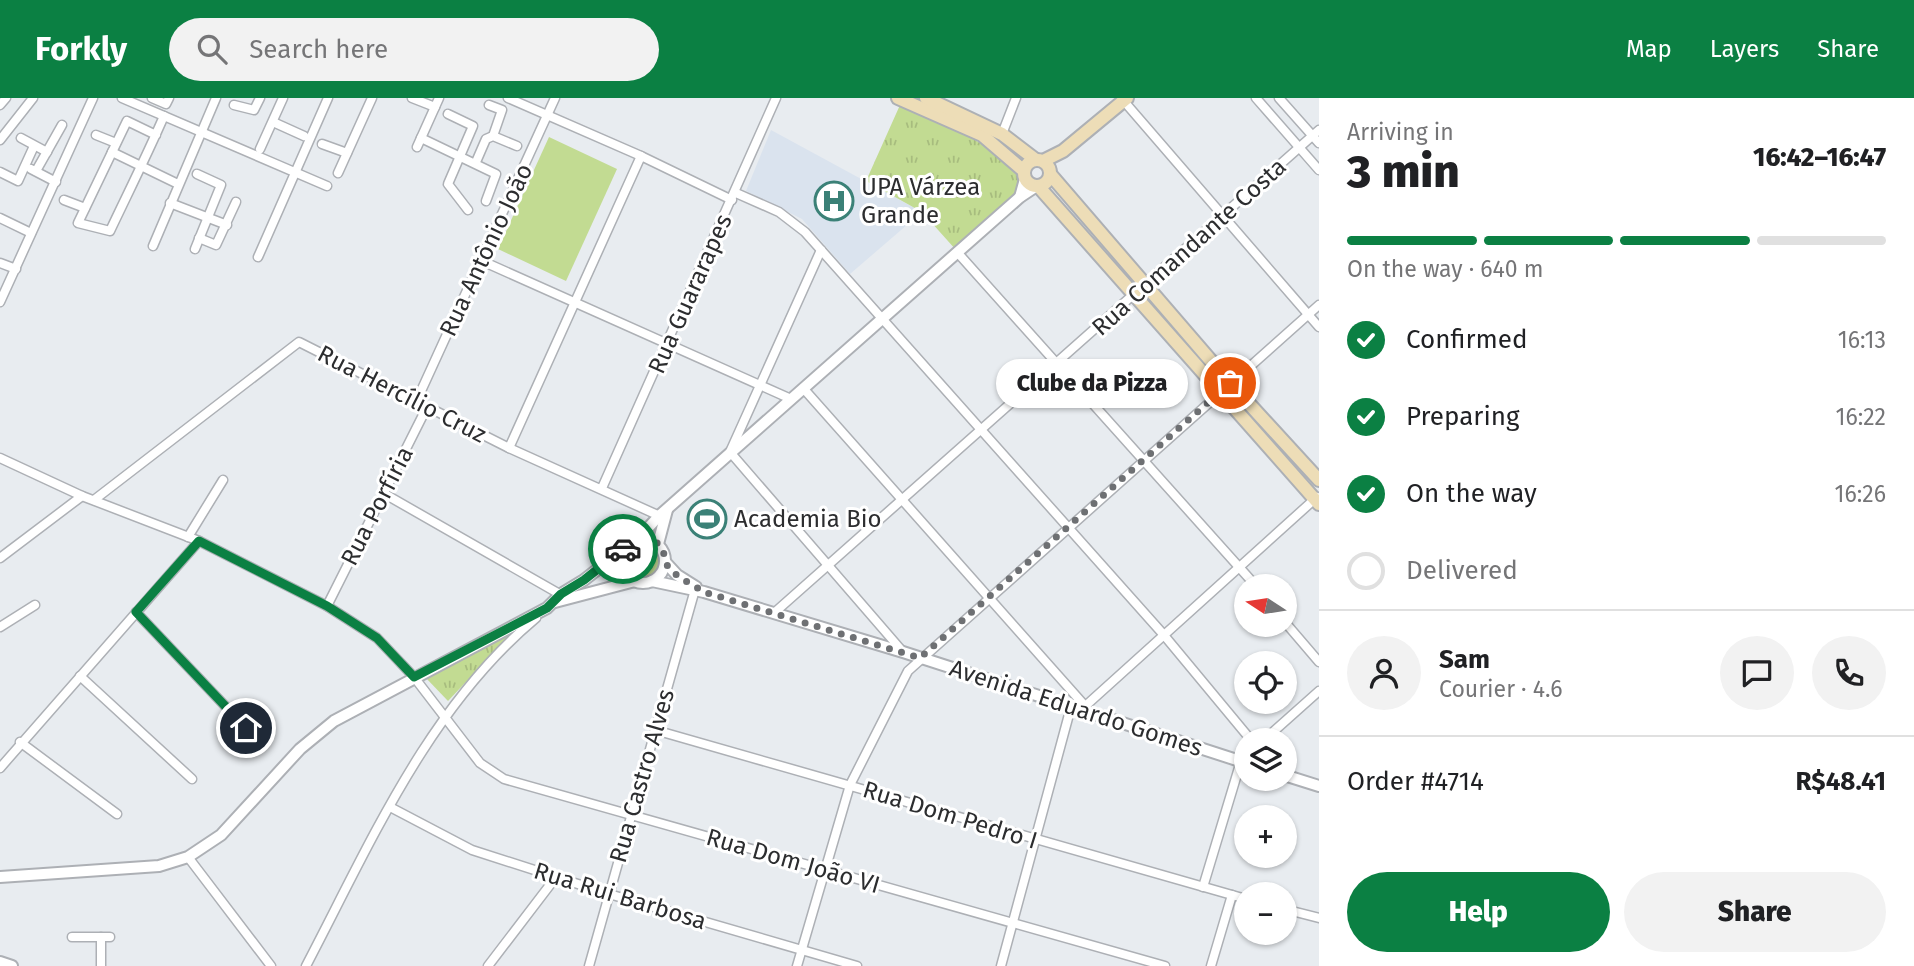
<!DOCTYPE html>
<meta charset="utf-8">
<style>
:root{--surface:#fff;--page:#f2f2f2;--text:#202124;--muted:#757577;--line:#e0e0e0;--accent:#0b8043}
body{margin:0;font-family:"Fira Sans",sans-serif;background:var(--page);color:var(--text);height:100vh;display:flex;flex-direction:column;font-size:26px;white-space:nowrap}
*{box-sizing:border-box;margin:0}
p{font-size:23px;color:var(--muted)}
.icon{flex:none;width:38px;height:38px;fill:none;stroke:currentColor;stroke-width:2;stroke-linecap:round;stroke-linejoin:round}
.map{position:relative;flex:1;overflow:hidden}
.sheet{display:flex;flex-direction:column;background:var(--surface);width:595px}
.sheet>*{flex:none}
.needle{width:46px;rotate:282deg}
.fabs{position:absolute;left:1234px;top:476px;display:grid;gap:14px}
.fabs a{display:grid;place-items:center;width:63px;height:63px;border-radius:50%;background:var(--surface);box-shadow:0 2px 5px #0004;font-size:35px}
.pin{position:absolute;display:grid;place-items:center;width:60px;height:60px;color:#fff;margin:-30px;border:4px solid #fff;border-radius:50%;box-shadow:0 2px 7px #0007}
.courier{position:absolute;display:grid;place-items:center;width:70px;height:70px;margin:-35px;border:5px solid #0b8043;border-radius:50%;background:#fff;color:#222;box-shadow:0 2px 9px #0007}
.bubble{position:absolute;height:49px;border-radius:24px;background:var(--surface);box-shadow:0 2px 5px #0004;font-size:23px;font-weight:800;line-height:49px;text-align:center}
.summary em{font-style:normal;font-weight:800}
.summary div{display:flex;flex-direction:column-reverse}
.summary{display:flex;align-items:center;justify-content:space-between;height:119px;padding:0 28px}
h1{font-size:46px;font-weight:800;line-height:52px}
.bar{display:grid;grid-template-columns:repeat(4,1fr);gap:10px 7px;align-content:center;height:84px;padding:0 28px}
.bar i{height:9px;border-radius:5px;background:var(--line)}
.bar .selected{background:var(--accent)}
.bar p{grid-column:span 4}
.line{display:flex;align-items:center;gap:18px;padding:0 28px;border-top:2px solid var(--line)}
.line div{flex:1}
.round{display:grid;place-items:center;flex:none;width:74px;height:74px;border-radius:37px;background:var(--page)}
ol{padding:0 28px;list-style:none}
li{display:flex;align-items:center;gap:21px;height:77px}
li p{margin-inline-start:auto}
li .icon{padding:7px;border-radius:50%;background:var(--accent);color:#fff;stroke-width:4}
li:last-child{color:var(--muted)}
li i{width:38px;height:38px;border:4px solid var(--line);border-radius:50%}
.primary-button{display:flex;gap:14px;margin-top:auto;padding:14px 28px}
.primary-button a{flex:1;height:80px;border-radius:42px;background:var(--accent);color:#fff;font-size:28px;font-weight:800;line-height:80px;text-align:center}
.primary-button a+a{background:var(--page);color:var(--text)}
header{display:flex;align-items:center;gap:42px;box-sizing:border-box;height:98px;padding:0 35px;background:var(--accent);color:#fff}
header strong{font-size:33px}
nav{display:flex;gap:38px;margin-inline-start:auto;font-size:24px}
.search{width:490px;height:63px;background:var(--page);display:flex;align-items:center;gap:18px;box-sizing:border-box;padding:0 24px;border-radius:38px;color:var(--muted);font-size:26px}
main{display:flex;flex:1;min-height:0}
.map>svg:first-child{display:block}
</style>
<header>
<strong>Forkly</strong>
<div class="search"><svg class="icon" aria-label="search" viewBox="0 0 24 24"><circle cx="10" cy="10" r="6"/><path d="M15 15l6 6"/></svg>Search here</div>
<nav><a>Map</a><a>Layers</a><a>Share</a></nav>
</header>
<main>
<div class="map">
<svg width="1319" height="868" viewBox="0 0 1319 868">
<defs>
<pattern id="park-tufts" width="24" height="20" patternUnits="userSpaceOnUse" patternTransform="scale(1.75)"><rect width="24" height="20" fill="#c2db92"/><path d="M3 7l-1-3M5 7V3M7 7l1-3M15 17l-1-3M17 17v-4M19 17l1-3" fill="none" stroke="#a7bc7e"/></pattern>
</defs>
<rect width="100%" height="100%" fill="#e8ecf0"/>
<path fill="#dae3ee" d="M771,32L922,114L850,176L802,121L746,93Z"/>
<path fill="#c2db92" d="M549,39L617,71L566,183L498,151Z"/>
<g fill="url(#park-tufts)">
<path d="M900,7C936,25 1019,51 1023,95L956,152L922,114L866,83Z"/>
<circle cx="645" cy="461" r="18"/>
<path d="M514,533L448,603L425,579Z"/>
</g>
<g fill="none" stroke-linecap="round" stroke-linejoin="round">
<defs>
<g id="minor">
<path d="M122,0L327,88"/>
<path d="M152,0L166,6L169,0"/>
<path d="M412,0L435,9"/>
<path d="M508,0L641,58L732,102"/>
<path d="M1256,0L1319,72"/>
<path d="M1279,0L1319,45"/>
<path d="M1122,1L1319,229"/>
<path d="M0,7L6,0"/>
<path d="M234,7L254,12L260,0"/>
<path d="M489,7L502,12L493,38"/>
<path d="M448,16L473,28L448,86L468,112"/>
<path d="M273,24L304,38"/>
<path d="M1002,36L1016,0"/>
<path d="M96,37L116,45"/>
<path d="M156,37L127,23L78,125L110,133C128,95 147,57 164,18"/>
<path d="M21,40L47,54"/>
<path d="M421,40L496,76L486,103"/>
<path d="M0,42L33,0"/>
<path d="M322,46L347,55"/>
<path d="M417,49L439,0"/>
<path d="M260,51L283,0"/>
<path d="M112,54L178,86"/>
<path d="M476,64L486,41L493,38L517,48"/>
<path d="M31,71L56,84"/>
<path d="M36,73L62,27"/>
<path d="M0,74L18,83L34,48"/>
<path d="M338,75L372,0"/>
<path d="M736,95L779,114L805,134L1163,536L1251,642"/>
<path d="M64,102L85,110"/>
<path d="M170,105L227,127"/>
<path d="M0,120L31,135"/>
<path d="M199,140L216,147L236,104"/>
<path d="M153,148L216,0"/>
<path d="M195,151L221,87L197,76"/>
<path d="M821,152L730,354L903,554"/>
<path d="M957,154L1256,488"/>
<path d="M258,159L328,0"/>
<path d="M482,163L791,301"/>
<path d="M0,165L16,171"/>
<path d="M0,204L93,0"/>
<path d="M803,290L1085,608"/>
<path d="M416,304L555,0"/>
<path d="M509,350L641,58"/>
<path d="M0,360L82,398L199,443L327,508L377,540L414,579L480,665L504,681L1165,868"/>
<path d="M602,390L776,0"/>
<path d="M383,395L563,498"/>
<path d="M94,402L299,244L509,350L662,419"/>
<path d="M188,439L223,382"/>
<path d="M0,460L82,398"/>
<path d="M327,508L427,309"/>
<path d="M136,514L246,630"/>
<path d="M774,515L1319,32"/>
<path d="M1284,523L1319,564"/>
<path d="M0,529L35,507"/>
<path d="M80,578L192,681"/>
<path d="M1082,611L1317,399"/>
<path d="M655,632L1246,801"/>
<path d="M1264,642L1319,593"/>
<path d="M20,644L117,716"/>
<path d="M0,670L199,443"/>
<path d="M390,709L472,752L609,796L857,868"/>
<path d="M188,759L271,868"/>
<path d="M1203,789L1241,663L1246,659"/>
<path d="M1284,811L1319,820"/>
<path d="M72,839H110"/>
<path d="M101,868V839"/>
<path d="M306,868C370,746 428,610 536,520"/>
<path d="M488,868L556,779"/>
<path d="M589,868L696,488"/>
<path d="M797,868L850,687L908,573L1319,207"/>
<path d="M1001,868L1071,609"/>
<path d="M1211,868L1232,797"/>
</g>
<g id="tertiary">
<path d="M1020,99L1025,81"/>
<circle cx="643" cy="463" r="22"/>
<path d="M638,441L659,418L1020,99L1035,89"/>
<path d="M658,446L667,412"/>
<path d="M666,465L677,477L696,489"/>
<path d="M652,483L704,494L903,554L1246,665"/>
<path d="M555,504L635,483"/>
<path d="M1284,677L1319,688"/>
<path d="M0,779L159,768L188,759L221,737L300,651L334,623L547,510L561,496L584,482L626,449"/>
<path d="M0,864L12,868"/>
</g>
<g id="secondary">
<path d="M898,0L982,37L1024,73"/>
<path d="M926,0L1002,36L1036,62"/>
<circle cx="1037" cy="75" r="13"/>
<path d="M1043,63L1063,53L1127,0"/>
<path d="M1050,76L1230,285L1319,382"/>
<path d="M1039,89L1319,406"/>
</g>
</defs>
<use href="#minor" stroke="#adb0b5" stroke-width="11"/>
<use href="#tertiary" stroke="#adb0b5" stroke-width="14"/>
<use href="#secondary" stroke="#adb0b5" stroke-width="16"/>
<use href="#minor" stroke="#fff" stroke-width="8"/>
<use href="#tertiary" stroke="#fff" stroke-width="10"/>
<use href="#secondary" stroke="#edddb7" stroke-width="12"/>
</g>
<g fill="none" stroke-linecap="round" stroke-linejoin="round">
<path stroke="#6e7073" stroke-width="7" stroke-dasharray="0 12.6" d="M623,451C635,441 652,434 662,451C665,456 664,462 667,467C675,479 692,486 704,494L920,560L1230,285"/>
<path stroke="#0b8043" stroke-width="9" d="M246,630L136,514L199,443L327,508L377,540L414,579L547,510L561,496L584,482L623,451"/>
</g>
<defs>
<symbol id="hospital-ring" viewBox="-11 -11 22 22"><circle r="9.5" fill="#fff" stroke="#3b8177" stroke-width="1.5"/><path d="M-5-5h3v3.5h4V-5h3V5h-3V1.5h-4V5h-3Z" fill="#3b8177"/></symbol>
<symbol id="stadium-ring" viewBox="-11 -11 22 22"><circle r="9.5" fill="#fff" stroke="#3b8177" stroke-width="1.5"/><path d="M0-5a6.5 5 0 1 0 0 10a6.5 5 0 1 0 0-10ZM-3.5-1.8h7v3.6h-7Z" fill="#3b8177"/></symbol>
</defs>
<g fill-rule="evenodd">
<use href="#hospital-ring" x="812" y="81" width="44" height="44"/>
<use href="#stadium-ring" x="685" y="399" width="44" height="44"/>
</g>
<g text-anchor="middle" dominant-baseline="central" stroke-width="6" stroke-linejoin="round" paint-order="stroke">
<g font-size="24" fill="#2c2d2f" stroke="#fff" text-anchor="start">
<text x="861" y="89">UPA Várzea<tspan x="861" dy="28">Grande</tspan></text>
<text x="734" y="421">Academia Bio</text>
</g>
<g font-size="24" fill="#2c2d2f" stroke="#fff">
<text transform="translate(1189 149) rotate(-42)">Rua Comandante Costa</text>
<text transform="translate(486 152) rotate(-65)">Rua Antônio João</text>
<text transform="translate(690 196) rotate(-66)">Rua Guararapes</text>
<text transform="translate(402 296) rotate(27)">Rua Hercílio Cruz</text>
<text transform="translate(377 408) rotate(-63)">Rua Porfíria</text>
<text transform="translate(1076 610) rotate(18)">Avenida Eduardo Gomes</text>
<text transform="translate(642 678) rotate(-74)">Rua Castro Alves</text>
<text transform="translate(950 717) rotate(17)">Rua Dom Pedro I</text>
<text transform="translate(793 763) rotate(16)">Rua Dom João VI</text>
<text transform="translate(620 798) rotate(17)">Rua Rui Barbosa</text>
</g>
</g>
</svg>
<div class="fabs">
<a><svg class="needle" viewBox="-14 -14 28 28"><path d="M0-13l5 13h-10z" fill="#e53935"/><path d="M0 13l5-13h-10z" fill="#757577"/></svg></a>
<a><svg class="icon" aria-label="locate" viewBox="0 0 24 24"><circle cx="12" cy="12" r="6"/><path d="M12 2v4M12 18v4M2 12h4M18 12h4"/></svg></a>
<a><svg class="icon" aria-label="layers" viewBox="0 0 24 24"><path d="M12 4l9 5-9 5-9-5zM3 14l9 5 9-5"/></svg></a>
<a>+</a>
<a>−</a>
</div>
<div class="pin" style="left:1230px;top:285px;background:#ea580c"><svg class="icon" aria-label="bag" viewBox="0 0 24 24"><path d="M5 8h14l-1 12H6zM9 8a3 3 0 0 1 6 0"/></svg></div>
<div class="pin" style="left:246px;top:630px;background:#1f2937"><svg class="icon" aria-label="home" viewBox="0 0 24 24"><path d="M3 11l9-7 9 7M6 9v11h12V9"/></svg></div>
<div class="courier" style="left:623px;top:451px"><svg class="icon" aria-label="car" viewBox="0 0 24 24"><path d="M5 17H2v-5l4-1 3-4h7l3 4 3 1v5h-3M9 17h6M6 11h13"/><circle cx="7" cy="17" r="2"/><circle cx="17" cy="17" r="2"/></svg></div>
<div class="bubble" style="left:996px;top:261px;width:192px">Clube da Pizza</div>
</div>
<section class="sheet">
<div class="summary"><div><h1>3 min</h1><p>Arriving in</p></div><em>16:42–16:47</em></div>
<div class="bar"><i class="selected"></i><i class="selected"></i><i class="selected"></i><i></i><p>On the way · 640 m</p></div>
<ol>
<li><svg class="icon" aria-label="check" viewBox="0 0 24 24"><path d="M5 12l5 5 9-10"/></svg>Confirmed<p>16:13</p></li>
<li><svg class="icon" aria-label="check" viewBox="0 0 24 24"><path d="M5 12l5 5 9-10"/></svg>Preparing<p>16:22</p></li>
<li><svg class="icon" aria-label="check" viewBox="0 0 24 24"><path d="M5 12l5 5 9-10"/></svg>On the way<p>16:26</p></li>
<li><i></i>Delivered</li>
</ol>
<div class="line" style="height:126px"><a class="round"><svg class="icon" aria-label="person" viewBox="0 0 24 24"><circle cx="12" cy="8" r="4"/><path d="M4 21q1-7 8-7t8 7"/></svg></a><div><b>Sam</b><p>Courier · 4.6</p></div><a class="round"><svg class="icon" aria-label="chat" viewBox="0 0 24 24"><path d="M4 5h16v11H9l-5 4z"/></svg></a><a class="round"><svg class="icon" aria-label="phone" viewBox="0 0 24 24"><path d="M5 4h4l2 5-3 2q2 4 5 5l2-3 5 2v4C11 20 4 13 5 4z"/></svg></a></div>
<div class="line" style="height:91px"><div>Order #4714</div><b>R$48.41</b></div>
<div class="primary-button"><a>Help</a><a>Share</a></div>
</section>
</main>
